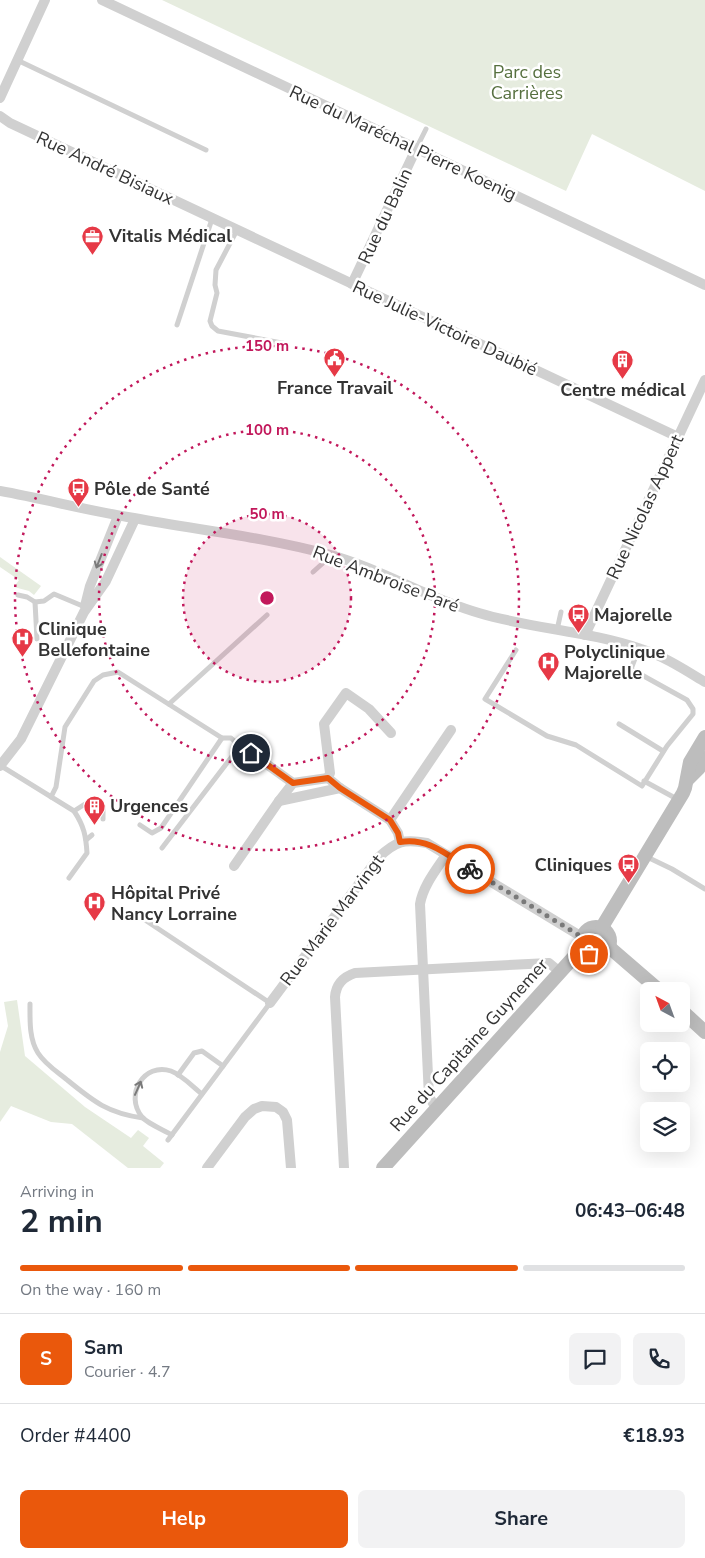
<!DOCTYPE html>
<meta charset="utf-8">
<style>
:root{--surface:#fff;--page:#f2f2f3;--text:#1f2937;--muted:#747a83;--line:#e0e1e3;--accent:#ea580c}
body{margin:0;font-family:"Nunito Sans",sans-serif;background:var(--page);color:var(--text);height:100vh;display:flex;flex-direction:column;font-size:19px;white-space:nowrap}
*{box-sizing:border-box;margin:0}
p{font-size:16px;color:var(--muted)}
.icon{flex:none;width:28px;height:28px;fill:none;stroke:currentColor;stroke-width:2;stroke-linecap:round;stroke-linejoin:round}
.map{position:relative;height:1168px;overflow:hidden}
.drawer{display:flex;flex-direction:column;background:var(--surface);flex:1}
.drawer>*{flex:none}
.needle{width:32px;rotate:319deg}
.fabs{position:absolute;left:640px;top:982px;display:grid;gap:10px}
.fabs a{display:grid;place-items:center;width:50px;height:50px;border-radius:8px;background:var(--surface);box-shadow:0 5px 20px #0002;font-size:25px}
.pin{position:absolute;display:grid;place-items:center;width:42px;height:42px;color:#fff;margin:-21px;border:2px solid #fff;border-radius:50%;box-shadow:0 1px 5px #0007}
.courier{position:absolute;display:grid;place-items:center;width:50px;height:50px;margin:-25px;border:4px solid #ea580c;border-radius:50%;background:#fff;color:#222;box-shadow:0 1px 6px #0007}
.head em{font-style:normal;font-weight:700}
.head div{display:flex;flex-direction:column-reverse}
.head{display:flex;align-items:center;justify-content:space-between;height:85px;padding:0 20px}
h1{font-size:32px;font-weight:700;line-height:38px}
.bar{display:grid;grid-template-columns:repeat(4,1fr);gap:8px 5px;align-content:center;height:60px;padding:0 20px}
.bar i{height:6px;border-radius:4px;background:var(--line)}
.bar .current{background:var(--accent)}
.bar p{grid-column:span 4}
.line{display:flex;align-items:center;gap:12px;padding:0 20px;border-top:1px solid var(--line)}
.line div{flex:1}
.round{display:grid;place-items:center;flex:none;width:52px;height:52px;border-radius:8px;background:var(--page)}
.button{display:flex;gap:10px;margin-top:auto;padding:10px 20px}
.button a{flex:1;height:58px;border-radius:8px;background:var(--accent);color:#fff;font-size:20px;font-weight:700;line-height:58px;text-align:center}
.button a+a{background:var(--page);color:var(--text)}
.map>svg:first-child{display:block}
</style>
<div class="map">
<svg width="705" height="1168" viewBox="0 0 705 1168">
<rect width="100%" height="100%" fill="#fff"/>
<g fill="#e6ecdf">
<path d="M162,0H705V191L592,134L566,191Z"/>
<path d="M0,557L41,586L34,595L29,591L14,587L19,580L0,567Z"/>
<path d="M17,1000L25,1056L85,1107L131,1138L138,1130L149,1138L143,1146L164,1163L160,1168H128L72,1124L51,1122L11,1106L0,1122V1052L8,1026L4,1002Z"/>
</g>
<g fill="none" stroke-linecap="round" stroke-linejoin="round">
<g stroke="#d0d0d0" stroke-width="5">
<path d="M17,60L206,150"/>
<path d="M416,149L426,129"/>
<path d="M237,230L216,270L215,285L217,293L210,321L212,326L218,331L287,344"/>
<path d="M177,325L212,219"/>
<path d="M313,572L323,563L329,555"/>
<path d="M18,595L27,597L35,602L44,601L54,594L85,607"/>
<path d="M35,602L37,639"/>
<path d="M557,630L561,612"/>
<path d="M516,650L485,699L547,736L576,745L642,786L667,746L693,714V709L687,700L631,669L639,648"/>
<path d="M169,704L267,615"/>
<path d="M619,724L663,751"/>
<path d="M1,766L74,811C84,826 86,836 87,853L69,878"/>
<path d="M644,781L677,799"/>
<path d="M51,797L56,787L65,727L94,681L103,675L118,672L222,738L161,828L152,833L140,825"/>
<path d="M74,811L85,804L96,803L103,809V819"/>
<path d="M86,840L92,835"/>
<path d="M162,848L240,746L231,738H222"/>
<path d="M645,856L672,869L705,889"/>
<path d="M136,914L270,1003L168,1140"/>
<path d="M30,1004C30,1020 29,1039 38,1053C45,1064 56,1071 66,1079C93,1101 107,1113 143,1118"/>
<path d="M178,1075L194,1053L202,1051L223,1066"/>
<path d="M172,1135C164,1130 148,1124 142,1117C124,1095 144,1062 171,1071C182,1075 193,1087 202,1094"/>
</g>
<g stroke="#d0d0d0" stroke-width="10">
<path d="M102,0L705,285"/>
<path d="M0,98L45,0"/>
<path d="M0,116L10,123L678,437"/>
<path d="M352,284L416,149"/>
<path d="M0,491C45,499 89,511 134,518C198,530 264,537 327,554C380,568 426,598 479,613C532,629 589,631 641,649C664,656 685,670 705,682"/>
<path d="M85,606L90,586L118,516"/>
<path d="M585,635L705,380"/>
<path d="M251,753L293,783"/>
<path d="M0,766L21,739L84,612L106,581L135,519"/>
<path d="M328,778L330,773L324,724L346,693L369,709L391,733"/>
<path d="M279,801L340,788"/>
<path d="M390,820L451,730"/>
<path d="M234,866L279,801L293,783L328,778L340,788L390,820L398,833L400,842"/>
<path d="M270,1003L379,857C396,841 404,839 427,843L582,937"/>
<path d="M437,1109L429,1097L420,904C423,886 436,870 446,855"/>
<path d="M207,1168L245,1117L254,1109L262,1106L276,1107L283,1112L287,1120L291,1168"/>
<path d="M344,1168L335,997C336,984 343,977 355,973L549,963L560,972"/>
</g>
<g stroke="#bdbdbd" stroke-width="14">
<path d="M687,780L699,768L705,758"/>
<circle cx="596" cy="941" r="14"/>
<path d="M602,927L683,793L685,788L690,762L705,737"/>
<path d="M609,947L660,991"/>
<path d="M681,1010L705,1032"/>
<path d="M383,1168L572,959L584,948"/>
</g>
</g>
<defs><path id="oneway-shaft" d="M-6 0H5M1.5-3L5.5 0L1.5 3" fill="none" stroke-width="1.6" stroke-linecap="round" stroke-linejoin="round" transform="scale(1.25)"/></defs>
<g stroke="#7a7a7a">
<use href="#oneway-shaft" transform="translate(99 561) rotate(111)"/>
<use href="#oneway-shaft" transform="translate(138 1088) rotate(-66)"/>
</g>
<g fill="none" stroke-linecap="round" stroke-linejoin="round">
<path stroke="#7a7a7a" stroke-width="5" stroke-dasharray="0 9" d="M470,869L582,937L583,946L589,954"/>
<path stroke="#ea580c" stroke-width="6" d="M251,753L293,783L328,778L340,788L390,820L398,833L400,842C428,837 447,855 470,869"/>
</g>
<circle cx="267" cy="598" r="84" fill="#c2185b" fill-opacity=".12"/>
<g fill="none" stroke="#c2185b" stroke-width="2.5" stroke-dasharray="2.5 5">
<circle cx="267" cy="598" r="84"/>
<circle cx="267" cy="598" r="168"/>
<circle cx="267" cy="598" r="252"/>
</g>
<defs>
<symbol id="office-pin" viewBox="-11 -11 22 30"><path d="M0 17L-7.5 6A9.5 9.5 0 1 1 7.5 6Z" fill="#e63946" stroke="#fff"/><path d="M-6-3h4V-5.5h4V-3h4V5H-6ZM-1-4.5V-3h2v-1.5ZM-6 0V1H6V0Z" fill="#fff"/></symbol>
<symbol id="civic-pin" viewBox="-11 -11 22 30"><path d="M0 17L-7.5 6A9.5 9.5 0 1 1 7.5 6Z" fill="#e63946" stroke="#fff"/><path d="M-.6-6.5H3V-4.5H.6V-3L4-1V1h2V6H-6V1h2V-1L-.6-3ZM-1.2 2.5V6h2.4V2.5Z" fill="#fff"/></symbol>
<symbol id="building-pin" viewBox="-11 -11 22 30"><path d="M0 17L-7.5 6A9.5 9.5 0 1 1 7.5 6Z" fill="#e63946" stroke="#fff"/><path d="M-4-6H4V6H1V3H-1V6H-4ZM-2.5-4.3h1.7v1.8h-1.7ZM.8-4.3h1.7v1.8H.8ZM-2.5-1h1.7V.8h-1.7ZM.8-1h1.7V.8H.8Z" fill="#fff"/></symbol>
<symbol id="bus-pin" viewBox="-11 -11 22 30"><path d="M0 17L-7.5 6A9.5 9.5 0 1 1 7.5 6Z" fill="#e63946" stroke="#fff"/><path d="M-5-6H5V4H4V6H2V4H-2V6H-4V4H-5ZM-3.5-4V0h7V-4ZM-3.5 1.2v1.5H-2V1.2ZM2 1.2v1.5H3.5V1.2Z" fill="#fff"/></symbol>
<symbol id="hospital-pin" viewBox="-11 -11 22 30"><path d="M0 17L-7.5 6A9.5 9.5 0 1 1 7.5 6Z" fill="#e63946" stroke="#fff"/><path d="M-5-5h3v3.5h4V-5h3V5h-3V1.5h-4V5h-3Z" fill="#fff"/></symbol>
</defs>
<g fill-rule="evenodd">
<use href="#office-pin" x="80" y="224" width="25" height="34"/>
<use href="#civic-pin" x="322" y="346" width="25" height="34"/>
<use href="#building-pin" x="610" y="348" width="25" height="34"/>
<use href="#bus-pin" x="66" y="476" width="25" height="34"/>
<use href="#bus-pin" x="566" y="602" width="25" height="34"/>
<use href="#hospital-pin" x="10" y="626" width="25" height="34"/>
<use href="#hospital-pin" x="536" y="650" width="25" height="34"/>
<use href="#building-pin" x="82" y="794" width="25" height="34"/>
<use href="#bus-pin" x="616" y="852" width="25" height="34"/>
<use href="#hospital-pin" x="82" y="890" width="25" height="34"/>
</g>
<g text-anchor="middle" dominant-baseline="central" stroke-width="5" stroke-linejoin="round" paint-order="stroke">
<g font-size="18" fill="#56703f" stroke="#fff">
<text x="527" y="72">Parc des<tspan x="527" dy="21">Carrières</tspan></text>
</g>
<g font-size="18" fill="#333" stroke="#fff">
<text transform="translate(403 143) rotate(25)">Rue du Maréchal Pierre Koenig</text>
<text transform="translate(105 168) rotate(25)">Rue André Bisiaux</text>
<text transform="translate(385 216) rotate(-65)">Rue du Balin</text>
<text transform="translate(445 328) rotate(25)">Rue Julie-Victoire Daubié</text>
<text transform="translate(645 507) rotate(-65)">Rue Nicolas Appert</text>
<text transform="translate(386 579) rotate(21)">Rue Ambroise Paré</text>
<text transform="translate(332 920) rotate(-53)">Rue Marie Marvingt</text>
<text transform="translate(469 1045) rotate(-48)">Rue du Capitaine Guynemer</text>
</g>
<g font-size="18" font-weight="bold" fill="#333" stroke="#fff" text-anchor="start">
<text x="109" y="236">Vitalis Médical</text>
<text x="335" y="388" text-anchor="middle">France Travail</text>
<text x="623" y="390" text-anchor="middle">Centre médical</text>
<text x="94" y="489">Pôle de Santé</text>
<text x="594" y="615">Majorelle</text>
<text x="38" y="629">Clinique<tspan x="38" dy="21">Bellefontaine</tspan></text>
<text x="564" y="652">Polyclinique<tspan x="564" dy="21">Majorelle</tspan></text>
<text x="110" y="806">Urgences</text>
<text x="612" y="865" text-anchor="end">Cliniques</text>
<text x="111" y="893">Hôpital Privé<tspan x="111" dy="21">Nancy Lorraine</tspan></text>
</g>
</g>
<circle cx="267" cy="598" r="8" fill="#c2185b" stroke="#fff" stroke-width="2.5"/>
<g font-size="15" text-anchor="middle" font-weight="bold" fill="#c2185b" stroke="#fff" stroke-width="5" stroke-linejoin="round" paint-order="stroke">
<text x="267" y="351">150 m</text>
<text x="267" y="435">100 m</text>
<text x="267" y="519">50 m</text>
</g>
</svg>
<div class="fabs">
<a><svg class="needle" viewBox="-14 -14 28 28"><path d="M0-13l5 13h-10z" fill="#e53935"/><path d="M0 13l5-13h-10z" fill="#747a83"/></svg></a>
<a><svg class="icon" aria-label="locate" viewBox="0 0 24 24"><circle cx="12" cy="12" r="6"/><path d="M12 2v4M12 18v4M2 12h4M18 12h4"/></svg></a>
<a><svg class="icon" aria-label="layers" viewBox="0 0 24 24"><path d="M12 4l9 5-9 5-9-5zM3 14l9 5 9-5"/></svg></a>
</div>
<div class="pin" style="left:589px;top:954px;background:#ea580c"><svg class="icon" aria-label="bag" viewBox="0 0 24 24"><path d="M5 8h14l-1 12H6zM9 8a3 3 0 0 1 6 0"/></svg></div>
<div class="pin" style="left:251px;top:753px;background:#1f2937"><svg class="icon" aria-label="home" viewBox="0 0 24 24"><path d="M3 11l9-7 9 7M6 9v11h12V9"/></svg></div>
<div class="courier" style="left:470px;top:869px"><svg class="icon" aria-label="bike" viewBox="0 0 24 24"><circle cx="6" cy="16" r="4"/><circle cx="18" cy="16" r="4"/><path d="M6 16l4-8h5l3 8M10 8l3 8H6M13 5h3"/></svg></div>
</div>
<section class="drawer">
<div class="head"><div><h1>2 min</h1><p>Arriving in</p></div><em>06:43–06:48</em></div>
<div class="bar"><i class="current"></i><i class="current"></i><i class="current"></i><i></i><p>On the way · 160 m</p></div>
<div class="line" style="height:90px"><b class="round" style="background:var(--accent);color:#fff">S</b><div><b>Sam</b><p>Courier · 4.7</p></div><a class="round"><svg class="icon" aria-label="chat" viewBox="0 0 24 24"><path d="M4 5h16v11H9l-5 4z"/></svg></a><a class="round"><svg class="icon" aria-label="phone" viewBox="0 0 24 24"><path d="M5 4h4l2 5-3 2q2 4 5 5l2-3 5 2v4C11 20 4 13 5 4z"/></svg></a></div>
<div class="line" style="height:65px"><div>Order #4400</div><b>€18.93</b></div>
<div class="button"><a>Help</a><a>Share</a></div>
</section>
